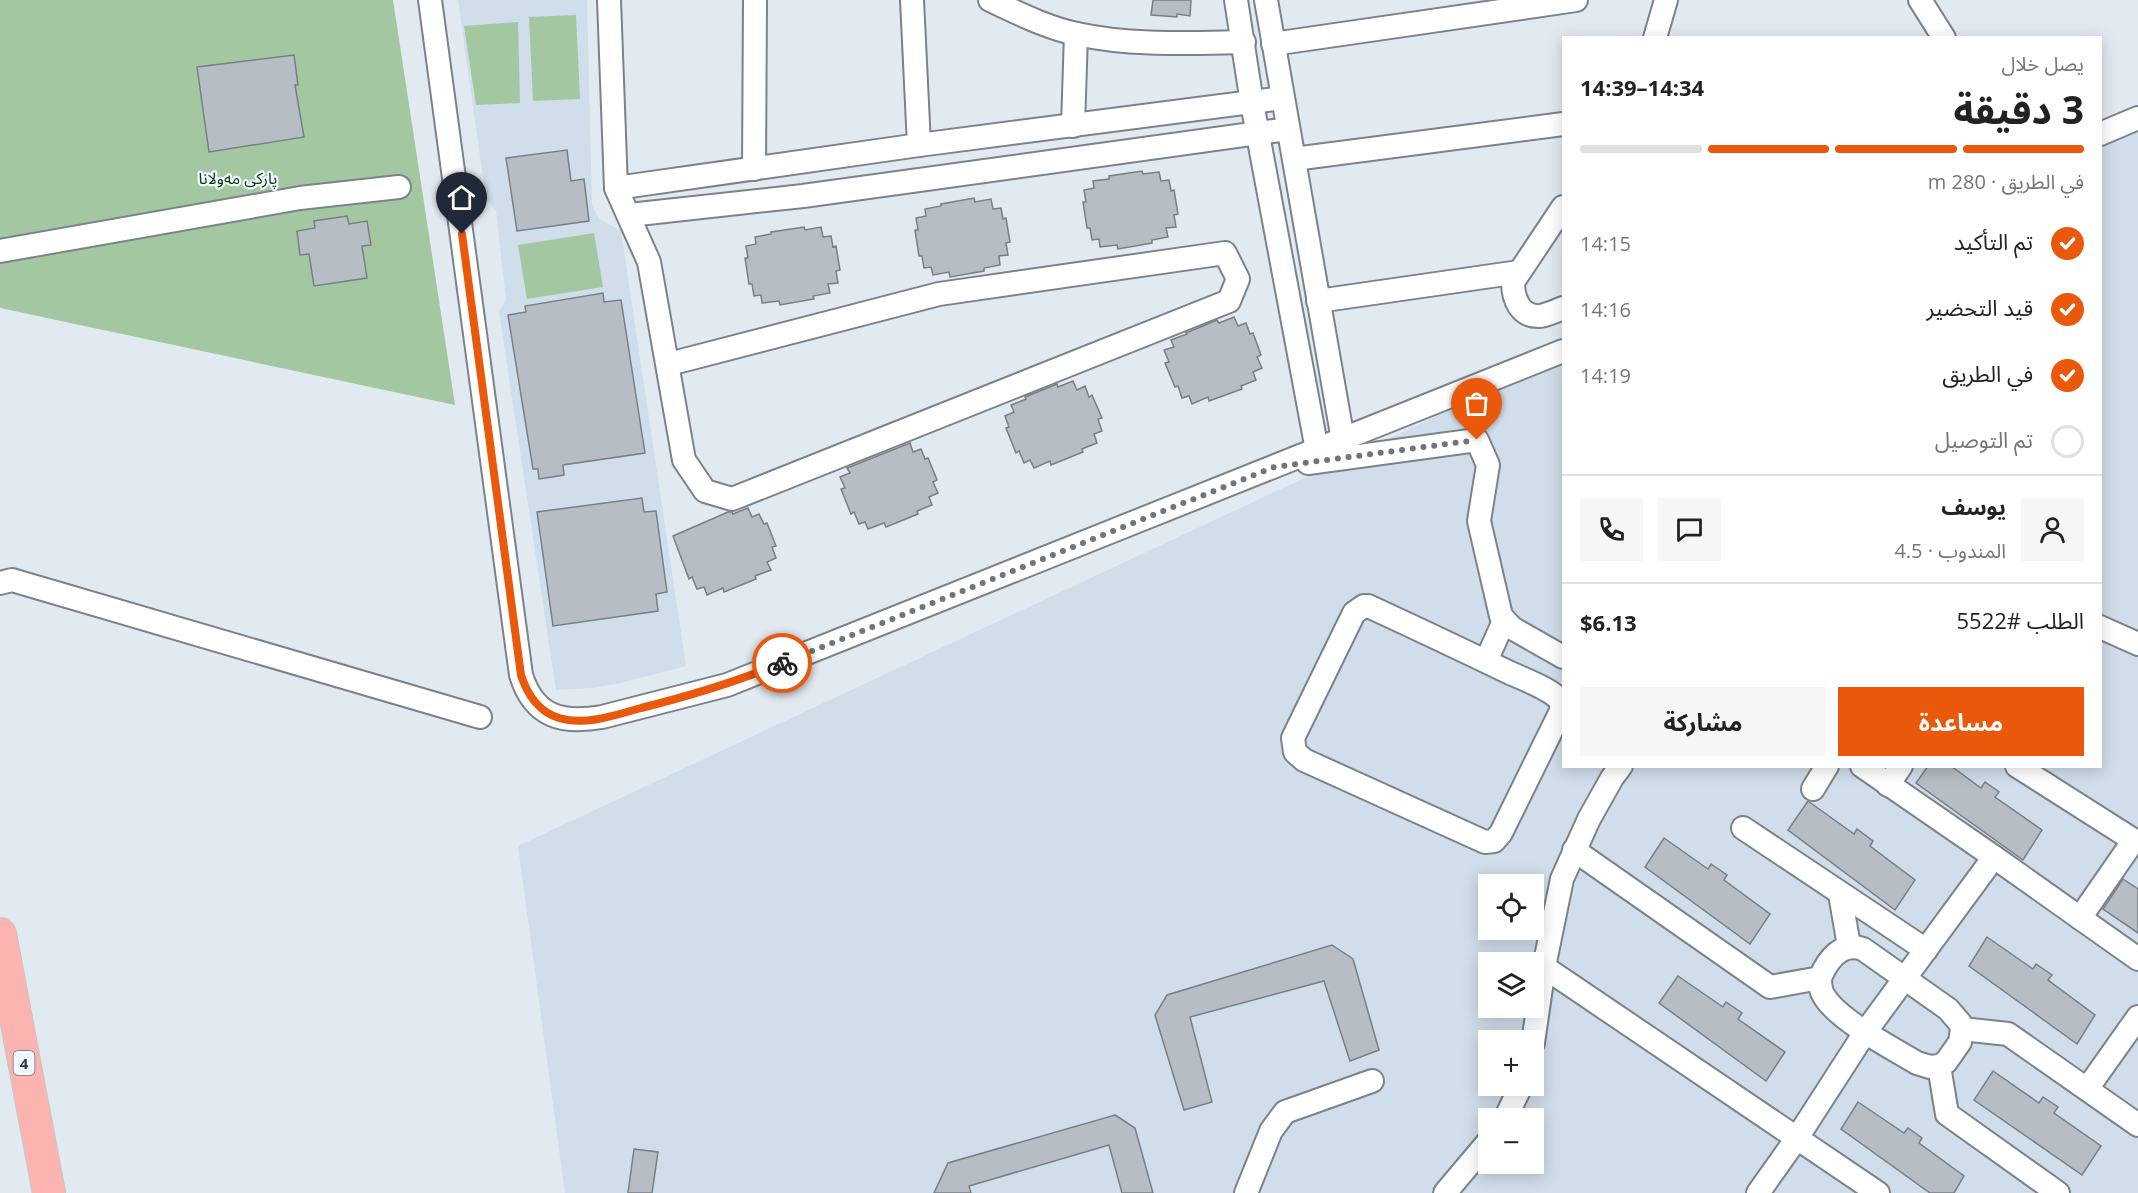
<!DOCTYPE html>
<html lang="ar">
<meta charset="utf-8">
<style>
:root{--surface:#fff;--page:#f6f6f6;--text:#222;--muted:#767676;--line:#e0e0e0;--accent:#ea580c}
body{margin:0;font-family:"Open Sans","Noto Sans Arabic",sans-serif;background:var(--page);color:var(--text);direction:rtl;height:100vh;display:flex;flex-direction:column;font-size:22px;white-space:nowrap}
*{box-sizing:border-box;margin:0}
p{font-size:20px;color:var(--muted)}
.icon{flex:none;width:33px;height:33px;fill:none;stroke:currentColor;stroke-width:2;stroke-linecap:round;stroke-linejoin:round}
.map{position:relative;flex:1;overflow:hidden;direction:ltr}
.details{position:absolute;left:1562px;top:36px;width:540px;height:732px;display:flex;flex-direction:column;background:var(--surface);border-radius:0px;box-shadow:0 3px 15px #0003;direction:rtl}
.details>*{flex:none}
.fabs{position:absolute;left:1478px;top:874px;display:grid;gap:12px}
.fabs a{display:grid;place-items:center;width:66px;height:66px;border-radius:0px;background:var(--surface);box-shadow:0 3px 15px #0003;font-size:30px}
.pin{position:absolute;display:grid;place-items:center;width:51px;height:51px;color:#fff;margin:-62px -26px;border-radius:50% 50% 50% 0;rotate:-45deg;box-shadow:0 0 6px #0007}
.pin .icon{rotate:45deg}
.courier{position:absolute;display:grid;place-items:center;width:60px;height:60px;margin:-30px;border:4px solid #ea580c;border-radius:50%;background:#fff;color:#222;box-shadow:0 2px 8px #0007}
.summary em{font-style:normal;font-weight:700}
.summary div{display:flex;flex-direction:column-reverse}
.summary{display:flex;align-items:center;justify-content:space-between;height:102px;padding:0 18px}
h1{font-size:39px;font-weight:700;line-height:45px}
.bar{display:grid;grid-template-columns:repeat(4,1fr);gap:9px 6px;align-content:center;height:72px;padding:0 18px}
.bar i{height:8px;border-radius:4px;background:var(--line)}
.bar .active{background:var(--accent)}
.bar p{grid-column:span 4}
.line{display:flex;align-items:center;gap:15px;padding:0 18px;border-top:2px solid var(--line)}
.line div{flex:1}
.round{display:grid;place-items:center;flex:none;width:63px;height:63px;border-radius:0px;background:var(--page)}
ol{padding:0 18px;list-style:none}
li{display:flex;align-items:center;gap:18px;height:66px}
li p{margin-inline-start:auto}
li .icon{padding:6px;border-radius:50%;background:var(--accent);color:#fff;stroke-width:4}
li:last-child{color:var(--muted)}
li i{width:33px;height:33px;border:3px solid var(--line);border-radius:50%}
.action{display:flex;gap:12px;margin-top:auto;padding:12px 18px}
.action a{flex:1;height:69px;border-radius:0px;background:var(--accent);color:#fff;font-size:24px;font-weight:700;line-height:69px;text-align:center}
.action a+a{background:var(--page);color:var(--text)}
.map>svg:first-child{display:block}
</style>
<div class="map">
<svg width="2138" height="1193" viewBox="0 0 2138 1193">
<rect width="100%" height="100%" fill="#e2eaf1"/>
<g fill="#d0ddea" fill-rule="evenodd">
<path d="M458,0H587L592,205L599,219L621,231L686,666L620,683L592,688L556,690L499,312L506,299L496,211L486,199Z"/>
<path d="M2138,118V1193H565L518,846L1563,357V766H2100V130ZM1488,885H1533V930H1488ZM1488,963H1533V1008H1488ZM1488,1041H1533V1086H1488ZM1488,1119H1533V1164H1488Z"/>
</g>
<g fill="#a3c7a1">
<path d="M0,0H393L455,405L0,308Z"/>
<path d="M576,15L580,99L533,101L529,17Z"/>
<path d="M518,22L520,103L476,105L464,26Z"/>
<path d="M594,233L603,287L527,299L518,245Z"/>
</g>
<g fill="#b6bdc4" stroke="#787f86" stroke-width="1.5">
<path d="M1153,0H1191L1190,16L1177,14V17L1151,15Z"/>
<path d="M294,55L298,85H295L304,137L209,152L197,67Z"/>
<path d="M567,150L571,181L584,179L589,221L517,231L506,158Z"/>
<path d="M1142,171L1143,174L1159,172L1161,181L1169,180L1171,191L1174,190L1178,214L1174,215L1176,227L1166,228L1168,237L1152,240V243L1118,249L1117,245L1100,247L1099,239L1092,240L1090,228H1087L1083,202H1086L1084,190L1094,188L1093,181L1109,179V176Z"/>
<path d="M974,198L975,202L991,199L993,209L1001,208L1003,219L1006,218L1010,242L1006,243L1008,255L999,256L1000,265L984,268V271L950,277L949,272L933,275L931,267L924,268L922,256H919L915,230H918L916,218L926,216L925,209L941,206V204Z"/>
<path d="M347,216L349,224L367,221L371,245L362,246L367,278L314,286L309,254L300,255L297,231L315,228L314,221Z"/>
<path d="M804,227L805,230L821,227L823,237L831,236L833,247L836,246L840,270L836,271L838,283L828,284L830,293L813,296L814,299L780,305L779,301L762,303L761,295L754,296L752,284H749L745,258H748L746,246L756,244L755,237L771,234V232Z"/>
<path d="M603,293L604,302L621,300L645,453L563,465L564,475L539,479L538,469H533L508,315L526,312L525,306Z"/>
<path d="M1234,317L1238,326L1246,323L1250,334L1253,333L1261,355L1257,357L1262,368L1253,372L1256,380L1241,386L1242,389L1209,401L1208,397L1192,404L1189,396L1182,398L1178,386L1175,387L1165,363L1169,362L1164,350L1174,347L1171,340L1187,334L1186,333L1217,320L1219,323Z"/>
<path d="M1073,381L1077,390L1085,386L1089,397L1092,395L1102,418L1098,419L1102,431L1094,434L1097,443L1082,449L1083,452L1051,465L1050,461L1034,468L1030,460L1024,463L1019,451L1016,453L1006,428L1009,427L1005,416L1014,412L1011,405L1026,399L1025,397L1057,384L1058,387Z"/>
<path d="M910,443L913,452L921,449L925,459L928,458L937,480L933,482L938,493L929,497L932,505L917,511L918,514L886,527L884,523L868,529L865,522L859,524L854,512L851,514L841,489L845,488L840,477L850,473L847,468Z"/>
<path d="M642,498L644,512L656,511L667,592L656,594L658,611L553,626L537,512Z"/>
<path d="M748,508L752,517L759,514L764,524L767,523L776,546L772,547L776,558L767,562L771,570L755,576L756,579L724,592L723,588L707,595L704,587L697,589L692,577L689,579L673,536L728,512H732L733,514Z"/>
<path d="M1928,766H1951L1981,788L1985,782L1999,792L1995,797L2042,830L2023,860L1916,783Z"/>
<path d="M1808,801L1854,834L1857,829L1873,841L1870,846L1915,880L1895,910L1788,830Z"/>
<path d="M1664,838L1708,869L1711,864L1727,875L1724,880L1770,914L1750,944L1645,867Z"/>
<path d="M2123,879L2138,889V933L2103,909Z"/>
<path d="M1987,937L2033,969L2036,964L2052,975L2048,980L2095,1015L2077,1044L1969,966Z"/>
<path d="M1332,945L1353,959L1379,1050L1350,1061L1324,981L1190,1017L1212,1102L1184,1110L1155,1015L1167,995Z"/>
<path d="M1678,976L1723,1007L1726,1002L1742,1013L1738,1019L1785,1052L1766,1081L1659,1003Z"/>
<path d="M1993,1071L2039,1103L2043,1097L2058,1107L2054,1113L2101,1146L2082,1175L1974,1100Z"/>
<path d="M1858,1102L1904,1133L1908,1128L1922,1138L1919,1143L1964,1176L1954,1193H1930L1841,1129Z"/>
<path d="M1115,1115L1135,1128L1153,1193H1122L1109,1145L969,1186L971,1193H934L948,1163Z"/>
<path d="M634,1149L658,1152L652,1193H628Z"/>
</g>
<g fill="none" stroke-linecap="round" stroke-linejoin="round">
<defs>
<g id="minor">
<path d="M430,0L521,675C534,717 562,724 602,717L727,685L1563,351"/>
<path d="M609,0L616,188L649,262L684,460L705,491L732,499L1229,301L1238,279L1225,253L939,294L669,364"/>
<path d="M912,0L919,145"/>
<path d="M990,0C1018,13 1047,28 1077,34C1131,46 1188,43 1244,42"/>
<path d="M1236,0L1252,103L1317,450"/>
<path d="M1266,0L1343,440"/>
<path d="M1920,0L1944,38"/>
<path d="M1655,38L1666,0"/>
<path d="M1273,44L1576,0"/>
<path d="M1073,126L1076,34"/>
<path d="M2100,134L2138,118"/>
<path d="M1294,159L1563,124"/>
<path d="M754,169L755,0"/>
<path d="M616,188L919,145L1282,98"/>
<path d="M1563,207L1513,282C1513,299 1520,317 1540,316C1547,315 1556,311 1563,308"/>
<path d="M629,215L803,196L1288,129"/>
<path d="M0,251L300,198L399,187"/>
<path d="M1318,301L1519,272"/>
<path d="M1308,463L1477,440L1488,465L1479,521L1501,616L1512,628L1563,657"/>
<path d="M0,583L12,580L480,717"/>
<path d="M1364,606H1368C1414,627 1460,649 1506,671C1520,678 1553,689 1561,702V711L1501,833L1494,841L1485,842L1304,760L1295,752L1293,738L1354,613Z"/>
<path d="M2100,627L2138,644"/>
<path d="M1486,661L1504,621"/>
<path d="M1862,766L1994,857L2138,959"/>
<path d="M2017,766L2138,843"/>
<path d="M1888,785L1901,766"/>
<path d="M1813,789L1827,766"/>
<path d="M1743,828L1926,950"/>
<path d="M1574,850L1770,987L1820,978C1820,985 1820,990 1824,996C1838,1020 1892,1048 1917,1063L1930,1067L1939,1066L1946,1062L1960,1042L1962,1029L1960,1023L1948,1009L1863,949C1842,941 1828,959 1820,978"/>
<path d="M1840,894L1849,946"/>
<path d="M2080,918L2134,840"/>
<path d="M1544,967L1878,1193"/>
<path d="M1962,1029L2008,1034L2138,1125"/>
<path d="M1533,1043L1544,967L1562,879L1589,819L1612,778L1621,766"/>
<path d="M1939,1066L1947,1114L2058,1193"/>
<path d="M2087,1089L2138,1017"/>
<path d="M1505,1119L1521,1086"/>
<path d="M1246,1193L1271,1131L1285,1112L1372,1081"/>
<path d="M1445,1193L1488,1142"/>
<path d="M1758,1193L1797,1138L1866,1031L1994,857"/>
</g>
<path id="highway" d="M0,934L49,1193"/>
</defs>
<use href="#minor" stroke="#7c8289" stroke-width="26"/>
<use href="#highway" stroke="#c6c7c8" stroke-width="34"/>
<use href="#minor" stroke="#fff" stroke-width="22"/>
<use href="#highway" stroke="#fbb4af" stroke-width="32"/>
</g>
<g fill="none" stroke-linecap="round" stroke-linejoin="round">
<path stroke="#707579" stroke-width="6" stroke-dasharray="0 10.8" d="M782,663L1274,467L1477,440"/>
<path stroke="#ea580c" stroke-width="8" d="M462,234L521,675C527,694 539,712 559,718C585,726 616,715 641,708C689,696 736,682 782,663"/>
</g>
<g text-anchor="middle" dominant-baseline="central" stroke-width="4.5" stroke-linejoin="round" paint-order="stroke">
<rect fill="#f0f7ff" stroke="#6c7074" stroke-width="1.5" x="13.5" y="1051" width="21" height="24" rx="4.5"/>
<g font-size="15" font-weight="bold" fill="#333639">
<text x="24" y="1063">4</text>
</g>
<g font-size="16" fill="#023706" stroke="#f0f7ff">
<text x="238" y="178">پارکی مەولانا</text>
</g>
</g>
</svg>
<div class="fabs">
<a><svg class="icon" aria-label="locate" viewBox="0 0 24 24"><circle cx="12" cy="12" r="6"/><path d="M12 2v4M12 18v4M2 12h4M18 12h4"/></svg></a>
<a><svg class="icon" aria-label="layers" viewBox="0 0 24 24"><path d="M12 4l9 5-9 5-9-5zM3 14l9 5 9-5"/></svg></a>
<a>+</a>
<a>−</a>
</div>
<div class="pin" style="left:1477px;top:440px;background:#ea580c"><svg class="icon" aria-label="bag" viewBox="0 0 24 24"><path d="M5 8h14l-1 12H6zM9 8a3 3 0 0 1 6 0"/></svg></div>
<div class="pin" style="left:462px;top:234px;background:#1f2937"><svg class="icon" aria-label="home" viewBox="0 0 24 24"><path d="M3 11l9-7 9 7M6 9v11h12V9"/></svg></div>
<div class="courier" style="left:782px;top:663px"><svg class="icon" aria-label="bike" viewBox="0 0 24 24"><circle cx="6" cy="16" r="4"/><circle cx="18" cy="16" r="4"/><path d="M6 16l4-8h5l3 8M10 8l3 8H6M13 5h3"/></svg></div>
<section class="details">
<div class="summary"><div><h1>3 دقيقة</h1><p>يصل خلال</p></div><em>14:34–14:39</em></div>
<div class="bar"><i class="active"></i><i class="active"></i><i class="active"></i><i></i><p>في الطريق · 280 m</p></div>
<ol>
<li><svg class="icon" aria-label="check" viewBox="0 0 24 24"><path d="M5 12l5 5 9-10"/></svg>تم التأكيد<p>14:15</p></li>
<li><svg class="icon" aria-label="check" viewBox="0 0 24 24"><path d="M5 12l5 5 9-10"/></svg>قيد التحضير<p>14:16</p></li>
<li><svg class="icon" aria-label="check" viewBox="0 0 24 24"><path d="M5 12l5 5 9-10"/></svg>في الطريق<p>14:19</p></li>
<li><i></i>تم التوصيل</li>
</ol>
<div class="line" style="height:108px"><a class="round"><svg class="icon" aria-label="person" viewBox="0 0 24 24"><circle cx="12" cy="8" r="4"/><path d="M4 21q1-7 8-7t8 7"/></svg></a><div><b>يوسف</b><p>المندوب · 4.5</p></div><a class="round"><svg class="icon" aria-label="chat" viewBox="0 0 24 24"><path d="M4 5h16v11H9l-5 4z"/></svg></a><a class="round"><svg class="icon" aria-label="phone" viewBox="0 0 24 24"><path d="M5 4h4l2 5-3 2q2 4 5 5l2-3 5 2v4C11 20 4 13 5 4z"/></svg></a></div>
<div class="line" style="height:78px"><div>الطلب #5522</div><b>$6.13</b></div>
<div class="action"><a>مساعدة</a><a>مشاركة</a></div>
</section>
</div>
